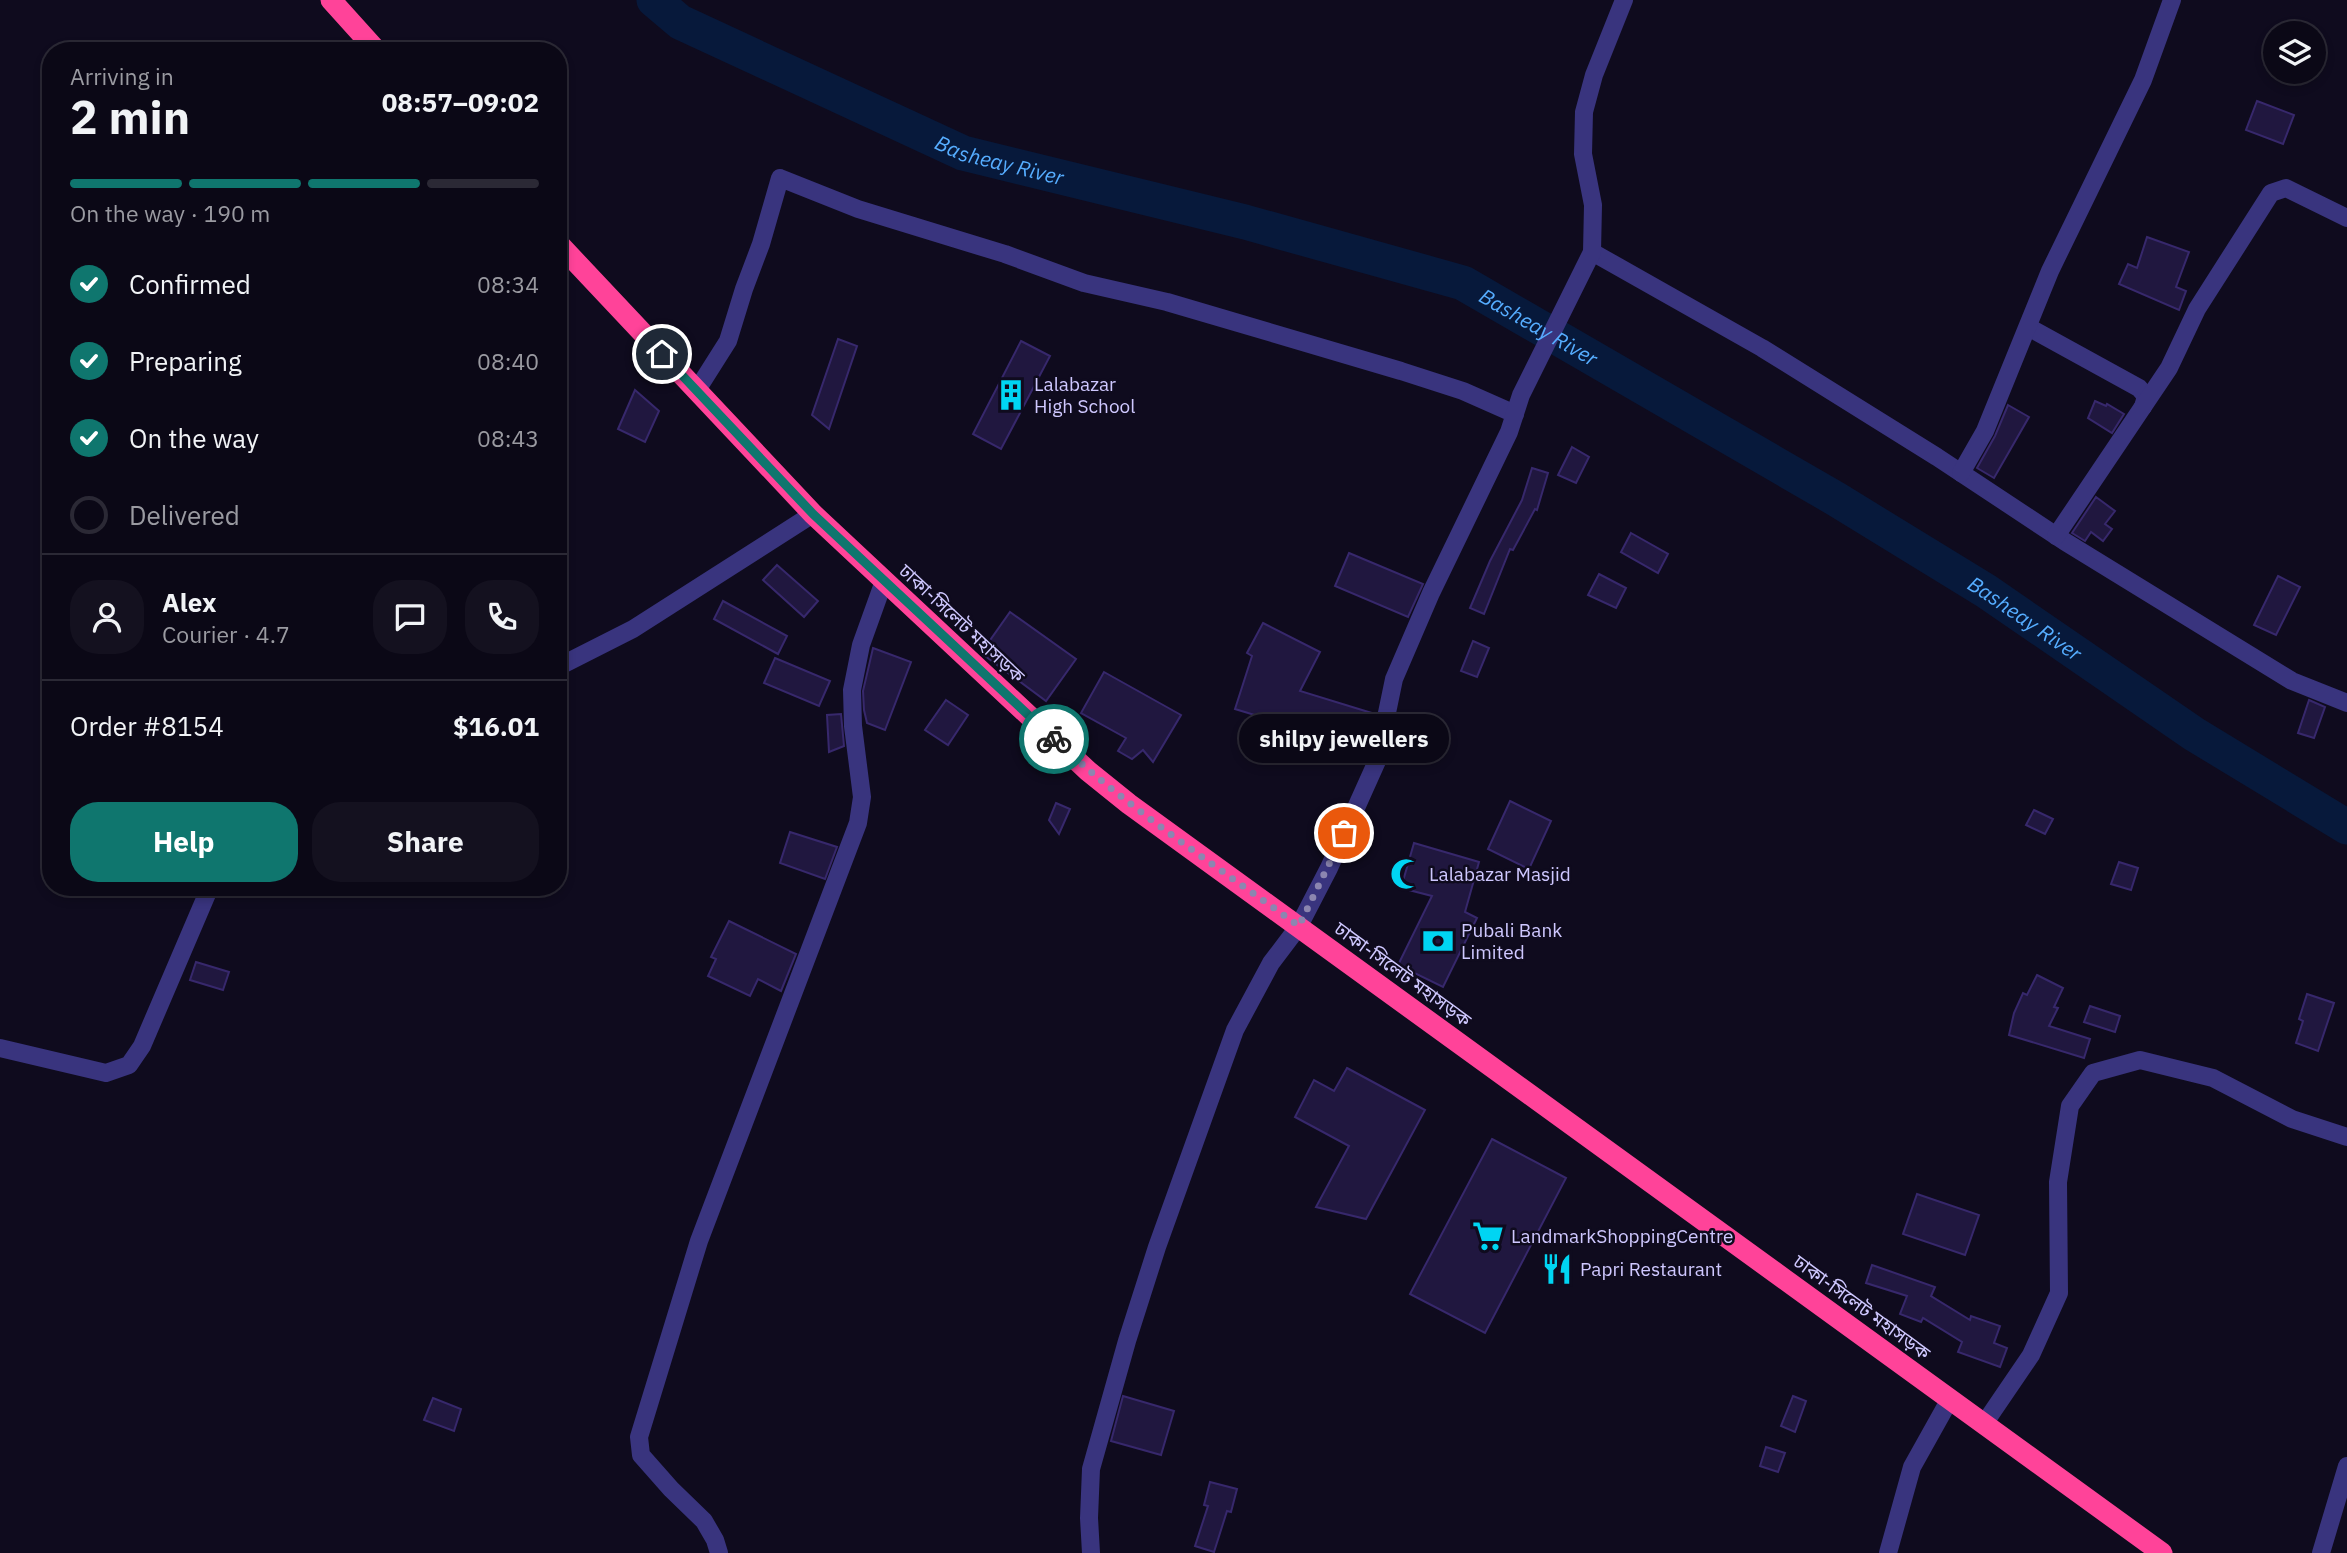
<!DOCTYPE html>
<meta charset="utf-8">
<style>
:root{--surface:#0b0816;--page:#14111f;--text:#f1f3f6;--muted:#9a9aa1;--line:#2b2935;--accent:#0f766e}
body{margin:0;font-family:"IBM Plex Sans","Noto Sans Bengali",sans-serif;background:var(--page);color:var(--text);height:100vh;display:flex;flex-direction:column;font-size:26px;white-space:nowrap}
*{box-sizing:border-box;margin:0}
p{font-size:23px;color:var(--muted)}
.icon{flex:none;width:38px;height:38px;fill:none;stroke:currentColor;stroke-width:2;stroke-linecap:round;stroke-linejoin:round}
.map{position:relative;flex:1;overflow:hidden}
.sheet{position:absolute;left:42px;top:42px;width:525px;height:854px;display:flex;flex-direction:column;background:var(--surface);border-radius:28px;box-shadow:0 4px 10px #0003,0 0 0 2px var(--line)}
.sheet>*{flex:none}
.controls{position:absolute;left:2263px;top:21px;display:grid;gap:14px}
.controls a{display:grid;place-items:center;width:63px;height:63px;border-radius:50%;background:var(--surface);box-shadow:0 4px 10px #0003,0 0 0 2px var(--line);font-size:35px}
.pin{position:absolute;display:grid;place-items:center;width:60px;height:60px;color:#fff;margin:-30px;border:4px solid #fff;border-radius:50%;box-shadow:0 2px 7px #0007}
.courier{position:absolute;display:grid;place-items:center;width:70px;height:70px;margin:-35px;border:5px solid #0f766e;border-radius:50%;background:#fff;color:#222;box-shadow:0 2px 9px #0007}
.bubble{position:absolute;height:49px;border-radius:24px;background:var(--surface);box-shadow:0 4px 10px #0003,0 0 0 2px var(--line);font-size:23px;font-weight:800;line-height:49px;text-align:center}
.overview em{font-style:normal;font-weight:800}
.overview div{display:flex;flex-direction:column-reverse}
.overview{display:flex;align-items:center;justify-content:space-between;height:119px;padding:0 28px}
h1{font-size:46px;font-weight:800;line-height:52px}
.bar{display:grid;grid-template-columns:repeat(4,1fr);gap:10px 7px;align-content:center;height:84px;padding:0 28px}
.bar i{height:9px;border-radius:5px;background:var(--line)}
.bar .active{background:var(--accent)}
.bar p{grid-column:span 4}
.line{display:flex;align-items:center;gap:18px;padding:0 28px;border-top:2px solid var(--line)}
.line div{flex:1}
.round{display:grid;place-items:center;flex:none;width:74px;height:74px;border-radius:28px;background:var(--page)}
ol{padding:0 28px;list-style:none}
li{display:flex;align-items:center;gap:21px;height:77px}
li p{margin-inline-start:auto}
li .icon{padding:7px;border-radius:50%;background:var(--accent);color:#fff;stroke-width:4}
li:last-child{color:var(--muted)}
li i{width:38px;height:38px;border:4px solid var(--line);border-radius:50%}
.button{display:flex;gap:14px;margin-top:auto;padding:14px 28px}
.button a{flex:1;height:80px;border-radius:28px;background:var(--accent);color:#fff;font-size:28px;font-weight:800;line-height:80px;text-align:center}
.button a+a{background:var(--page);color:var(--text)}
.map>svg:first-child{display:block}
</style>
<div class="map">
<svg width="2347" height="1553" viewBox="0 0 2347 1553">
<rect width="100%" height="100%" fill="#0f0b1e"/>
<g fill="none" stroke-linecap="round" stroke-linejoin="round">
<path stroke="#07193b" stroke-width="35" id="s1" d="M654,0L680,22L963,153L1245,222L1463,283L1836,499L1986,591L2194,734L2347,827"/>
</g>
<g fill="#20173f" stroke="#37286c" stroke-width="2">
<path d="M2257,101L2294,115L2283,144L2246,130Z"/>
<path d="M2147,237L2189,252L2176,287L2186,291L2179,310L2119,284L2128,264L2137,268Z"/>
<path d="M838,339L857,346L829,429L812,415Z"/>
<path d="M1021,341L1050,356L1001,449L973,434Z"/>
<path d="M635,390L659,411L645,442L618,429Z"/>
<path d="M2095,401L2106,406L2107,404L2124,414L2112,433L2088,418Z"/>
<path d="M2008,405L2029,417L1994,478L1977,468L1995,436Z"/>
<path d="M1572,447L1589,457L1576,483L1558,475Z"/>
<path d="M1532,468L1548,473L1537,510L1535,509L1513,550L1510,549L1484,614L1470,608L1490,561L1522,500Z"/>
<path d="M2096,497L2115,511L2105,524L2112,529L2103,541L2091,532L2085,541L2072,533Z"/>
<path d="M1631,533L1668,554L1658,573L1621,552Z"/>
<path d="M1349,553L1423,584L1408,617L1335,586Z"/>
<path d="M777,565L818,601L804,617L763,580Z"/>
<path d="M1599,574L1626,588L1616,608L1588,595Z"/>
<path d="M2278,576L2300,587L2276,635L2254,625Z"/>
<path d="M723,601L787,636L778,654L714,619Z"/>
<path d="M1010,612L1076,659L1046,701L981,653Z"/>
<path d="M1263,623L1320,652L1300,691L1375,714L1367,749L1235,709L1252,656L1247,653Z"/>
<path d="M1473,641L1489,648L1477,677L1461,671Z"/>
<path d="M873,648L911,662L885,730L867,723L864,710L863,691Z"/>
<path d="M775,658L830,681L819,706L764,683Z"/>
<path d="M1104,672L1181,715L1153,762L1143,750L1132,759L1118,751L1126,738L1081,713Z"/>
<path d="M946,700L968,715L948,745L925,730Z"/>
<path d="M2309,700L2325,707L2314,738L2298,733Z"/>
<path d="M841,714L844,746L829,752L827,715Z"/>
<path d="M1510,801L1551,821L1529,869L1488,849Z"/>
<path d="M1056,803L1070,809L1059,834L1049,820Z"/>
<path d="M2034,810L2053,819L2045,834L2026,825Z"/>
<path d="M790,832L837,847L825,879L780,863Z"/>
<path d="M1414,843L1479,862L1465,912L1477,918L1443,987L1398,965L1432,896L1401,888Z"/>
<path d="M2119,862L2138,868L2131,890L2111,884Z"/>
<path d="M729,921L796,954L781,991L758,979L750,996L708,976L716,959L711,957Z"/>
<path d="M196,962L229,972L223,990L190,980Z"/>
<path d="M2037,975L2063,988L2054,1007L2058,1008L2049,1026L2090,1039L2084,1058L2009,1035L2014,1013L2023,993L2027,995Z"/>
<path d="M2307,994L2334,1003L2318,1051L2296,1043L2303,1021L2299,1019Z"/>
<path d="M2090,1006L2120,1016L2115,1032L2084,1022Z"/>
<path d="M1347,1068L1425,1110L1366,1219L1316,1207L1349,1146L1295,1117L1314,1080L1334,1091Z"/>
<path d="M1492,1139L1566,1178L1485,1333L1410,1294Z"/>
<path d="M1917,1194L1979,1215L1965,1255L1903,1234Z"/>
<path d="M1872,1265L1935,1287L1931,1296L1970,1320L1971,1316L2000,1326L1994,1343L2007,1348L2000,1367L1958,1352L1962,1342L1923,1318L1921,1322L1900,1314L1907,1296L1866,1283Z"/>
<path d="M1123,1396L1174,1411L1161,1455L1111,1441Z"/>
<path d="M1793,1396L1806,1401L1795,1432L1781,1426Z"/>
<path d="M433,1398L461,1409L454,1431L424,1420Z"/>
<path d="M1766,1447L1785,1453L1778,1472L1760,1466Z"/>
<path d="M1210,1482L1237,1489L1231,1512L1227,1511L1214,1552L1195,1546L1208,1506L1204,1505Z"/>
</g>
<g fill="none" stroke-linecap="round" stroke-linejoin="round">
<g stroke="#39347e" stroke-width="18">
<path d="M1592,252L1762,348L1937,457L2064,541L2292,681L2347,703"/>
<path d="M2028,327L2139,388L2146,396L2143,407"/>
<path d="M697,390L728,341L744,289L761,244L780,178L858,209L1005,254L1084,283L1167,302L1401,371L1463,391L1515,414"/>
<path d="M1961,473L1985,431L2050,271L2143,80L2172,0"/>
<path d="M2056,536L2169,368L2197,309L2271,193L2286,188L2347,218"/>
<path d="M558,667L633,629L813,514"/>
<path d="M0,1048L106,1073L129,1065L142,1046L210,887"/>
<path d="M1984,1424L2031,1355L2059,1293L2058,1182L2070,1106L2093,1073L2140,1060L2213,1078L2292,1119L2347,1137"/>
<path d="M719,1553L715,1540L704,1521L671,1489L641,1455L639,1437L699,1241L858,823L862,797L853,726L852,690L861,645L884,581"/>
<path d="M1091,1553L1089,1518L1091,1469L1127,1341L1157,1247L1235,1030L1271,963L1299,926L1329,868L1377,761L1394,679L1431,593L1509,432L1521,395L1592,252L1593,205L1583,154L1584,112L1594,75L1624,0"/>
<path d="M1888,1553L1912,1467L1950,1399"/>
<path d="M2321,1553L2347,1466"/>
</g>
<g stroke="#ff4399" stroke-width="21">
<path d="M331,0L377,51"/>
<path d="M558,243L813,514L1088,771L1129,804L2162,1553"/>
</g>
</g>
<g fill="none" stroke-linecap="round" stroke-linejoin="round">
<path stroke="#8c86b0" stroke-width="7" stroke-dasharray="0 12.6" d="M1054,739C1129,809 1216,866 1299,926L1344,833"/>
<path stroke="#0f766e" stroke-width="9" d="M662,354L813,514L1054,739"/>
</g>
<defs>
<symbol id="building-bare" viewBox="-9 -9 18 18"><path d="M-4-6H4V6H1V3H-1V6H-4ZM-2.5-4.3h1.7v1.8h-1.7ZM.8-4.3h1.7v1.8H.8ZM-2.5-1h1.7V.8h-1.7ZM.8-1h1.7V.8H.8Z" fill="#00d5f3" stroke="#0f0b1e" stroke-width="2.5" paint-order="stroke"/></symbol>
<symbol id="mosque-bare" viewBox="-9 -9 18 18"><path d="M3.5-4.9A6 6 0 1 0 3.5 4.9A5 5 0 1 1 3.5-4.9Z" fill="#00d5f3" stroke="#0f0b1e" stroke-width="2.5" paint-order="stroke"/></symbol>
<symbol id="bank-bare" viewBox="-9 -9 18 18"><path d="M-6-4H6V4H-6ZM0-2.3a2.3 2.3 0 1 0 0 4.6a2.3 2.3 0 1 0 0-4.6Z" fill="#00d5f3" stroke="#0f0b1e" stroke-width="2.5" paint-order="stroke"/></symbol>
<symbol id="supermarket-bare" viewBox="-9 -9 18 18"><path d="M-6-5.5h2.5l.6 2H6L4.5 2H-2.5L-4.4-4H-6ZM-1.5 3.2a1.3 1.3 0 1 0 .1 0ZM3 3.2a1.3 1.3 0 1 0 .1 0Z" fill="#00d5f3" stroke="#0f0b1e" stroke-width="2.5" paint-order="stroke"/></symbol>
<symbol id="restaurant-bare" viewBox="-9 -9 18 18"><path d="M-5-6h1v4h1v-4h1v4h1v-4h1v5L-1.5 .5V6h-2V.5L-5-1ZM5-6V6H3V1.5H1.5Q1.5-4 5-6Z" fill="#00d5f3" stroke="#0f0b1e" stroke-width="2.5" paint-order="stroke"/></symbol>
</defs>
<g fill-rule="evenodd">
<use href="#building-bare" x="989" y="373" width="44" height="44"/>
<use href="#mosque-bare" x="1384" y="852" width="44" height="44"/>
<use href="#bank-bare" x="1416" y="919" width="44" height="44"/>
<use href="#supermarket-bare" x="1466" y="1214" width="44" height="44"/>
<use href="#restaurant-bare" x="1535" y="1247" width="44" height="44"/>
</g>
<g text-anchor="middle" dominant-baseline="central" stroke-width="5" stroke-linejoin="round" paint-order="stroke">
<g font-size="19" fill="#cfc8ff" stroke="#0f0b1e" text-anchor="start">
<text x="1034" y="384">Lalabazar<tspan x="1034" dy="22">High School</tspan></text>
<text x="1429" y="874">Lalabazar Masjid</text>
<text x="1461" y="930">Pubali Bank<tspan x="1461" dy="22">Limited</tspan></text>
<text x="1511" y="1236">LandmarkShoppingCentre</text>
<text x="1580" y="1269">Papri Restaurant</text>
</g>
<g font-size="19" fill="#cfc8ff" stroke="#0f0b1e">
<text transform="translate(962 623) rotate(43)">ঢাকা-সিলেট মহাসড়ক</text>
<text transform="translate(1403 974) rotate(36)">ঢাকা-সিলেট মহাসড়ক</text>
<text transform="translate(1862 1307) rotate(36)">ঢাকা-সিলেট মহাসড়ক</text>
</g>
<g font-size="21" font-style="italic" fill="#56adff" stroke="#0f0b1e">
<text stroke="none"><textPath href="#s1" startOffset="383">Basheay River</textPath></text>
<text stroke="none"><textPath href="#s1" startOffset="950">Basheay River</textPath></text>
<text stroke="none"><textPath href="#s1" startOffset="1517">Basheay River</textPath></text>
</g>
</g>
</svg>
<div class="controls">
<a><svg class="icon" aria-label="layers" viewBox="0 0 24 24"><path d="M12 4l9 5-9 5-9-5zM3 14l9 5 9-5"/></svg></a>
</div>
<div class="pin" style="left:1344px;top:833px;background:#ea580c"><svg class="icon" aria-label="bag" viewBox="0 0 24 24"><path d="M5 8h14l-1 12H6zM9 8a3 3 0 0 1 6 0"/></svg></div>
<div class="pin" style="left:662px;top:354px;background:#1f2937"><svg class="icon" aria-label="home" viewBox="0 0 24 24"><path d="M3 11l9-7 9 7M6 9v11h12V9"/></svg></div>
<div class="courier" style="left:1054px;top:739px"><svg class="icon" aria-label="bike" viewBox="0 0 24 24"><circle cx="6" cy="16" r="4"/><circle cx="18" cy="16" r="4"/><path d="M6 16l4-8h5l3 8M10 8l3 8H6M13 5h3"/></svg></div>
<div class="bubble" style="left:1239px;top:714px;width:210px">shilpy jewellers</div>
<section class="sheet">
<div class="overview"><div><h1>2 min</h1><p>Arriving in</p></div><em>08:57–09:02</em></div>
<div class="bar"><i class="active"></i><i class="active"></i><i class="active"></i><i></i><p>On the way · 190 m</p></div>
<ol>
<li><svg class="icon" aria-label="check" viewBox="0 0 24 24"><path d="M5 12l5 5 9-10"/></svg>Confirmed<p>08:34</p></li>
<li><svg class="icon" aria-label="check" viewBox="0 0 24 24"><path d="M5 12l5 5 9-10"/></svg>Preparing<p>08:40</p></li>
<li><svg class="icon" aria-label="check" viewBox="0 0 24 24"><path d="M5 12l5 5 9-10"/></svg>On the way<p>08:43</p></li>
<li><i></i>Delivered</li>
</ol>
<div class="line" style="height:126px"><a class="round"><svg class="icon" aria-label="person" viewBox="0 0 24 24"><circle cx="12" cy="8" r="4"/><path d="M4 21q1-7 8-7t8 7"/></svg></a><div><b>Alex</b><p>Courier · 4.7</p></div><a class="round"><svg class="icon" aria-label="chat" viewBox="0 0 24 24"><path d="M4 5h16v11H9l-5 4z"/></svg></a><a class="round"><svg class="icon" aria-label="phone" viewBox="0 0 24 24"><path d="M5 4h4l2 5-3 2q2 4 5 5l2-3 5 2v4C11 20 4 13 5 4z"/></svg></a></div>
<div class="line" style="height:91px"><div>Order #8154</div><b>$16.01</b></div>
<div class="button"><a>Help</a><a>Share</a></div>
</section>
</div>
